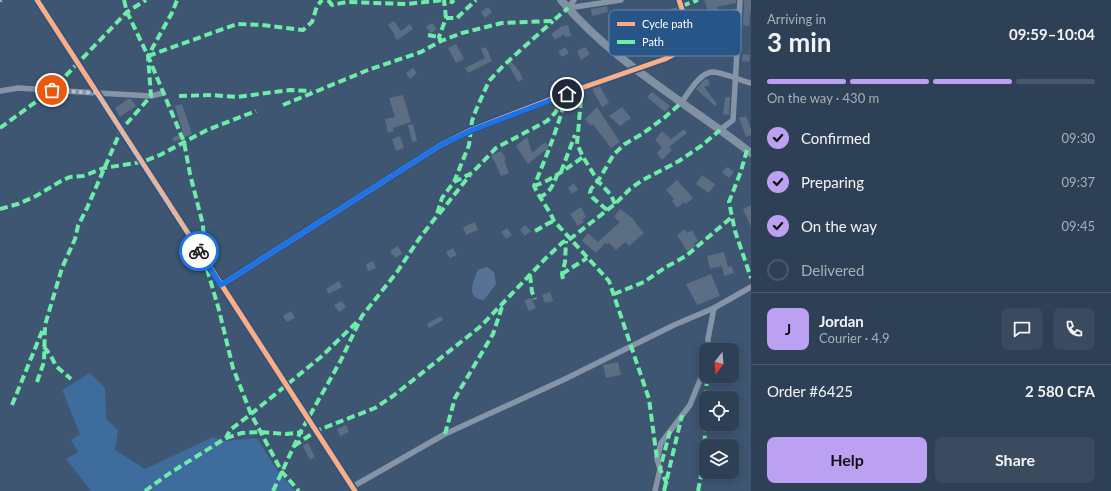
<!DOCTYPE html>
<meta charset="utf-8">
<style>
:root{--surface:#2e4056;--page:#3a4b60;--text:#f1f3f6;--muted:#a7afb9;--line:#49596c;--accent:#bca0f2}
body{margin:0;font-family:Lato,sans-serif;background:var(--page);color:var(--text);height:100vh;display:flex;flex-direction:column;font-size:15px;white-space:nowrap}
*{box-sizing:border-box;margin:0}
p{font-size:13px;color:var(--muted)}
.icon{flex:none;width:22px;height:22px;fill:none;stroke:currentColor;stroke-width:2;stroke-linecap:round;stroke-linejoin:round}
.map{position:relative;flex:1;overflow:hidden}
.side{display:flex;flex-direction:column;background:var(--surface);width:360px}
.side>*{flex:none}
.needle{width:26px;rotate:197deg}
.tools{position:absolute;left:699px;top:343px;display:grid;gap:8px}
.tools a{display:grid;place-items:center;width:40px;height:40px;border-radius:8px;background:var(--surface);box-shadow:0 2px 10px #0003,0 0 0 1px var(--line);font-size:20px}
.pin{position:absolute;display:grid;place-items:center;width:34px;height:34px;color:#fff;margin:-17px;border:2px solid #fff;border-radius:50%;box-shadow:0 1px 4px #0007}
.courier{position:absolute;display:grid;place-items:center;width:40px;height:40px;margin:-20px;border:3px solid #1a73e8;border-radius:50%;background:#fff;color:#222;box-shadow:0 1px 5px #0007}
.head em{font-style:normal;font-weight:700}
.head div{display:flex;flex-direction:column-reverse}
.head{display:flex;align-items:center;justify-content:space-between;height:68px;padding:0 16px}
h1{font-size:26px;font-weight:700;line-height:30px}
.bar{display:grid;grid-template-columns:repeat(4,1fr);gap:6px 4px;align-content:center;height:48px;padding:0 16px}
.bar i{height:5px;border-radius:3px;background:var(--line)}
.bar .selected{background:var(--accent)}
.bar p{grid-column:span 4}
.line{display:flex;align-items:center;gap:10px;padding:0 16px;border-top:1px solid var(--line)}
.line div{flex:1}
.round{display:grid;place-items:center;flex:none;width:42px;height:42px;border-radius:8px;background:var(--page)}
ol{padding:0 16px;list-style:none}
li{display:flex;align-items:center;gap:12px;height:44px}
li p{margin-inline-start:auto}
li .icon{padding:4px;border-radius:50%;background:var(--accent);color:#111;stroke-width:4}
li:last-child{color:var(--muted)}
li i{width:22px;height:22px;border:2px solid var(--line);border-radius:50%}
.action{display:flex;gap:8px;margin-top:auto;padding:8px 16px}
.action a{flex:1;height:46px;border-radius:8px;background:var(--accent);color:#111;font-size:16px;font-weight:700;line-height:46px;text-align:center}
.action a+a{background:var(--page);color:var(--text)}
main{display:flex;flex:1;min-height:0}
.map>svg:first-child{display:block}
</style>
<main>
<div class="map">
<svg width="751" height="491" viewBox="0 0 751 491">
<rect width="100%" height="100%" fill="#3e5672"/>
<path fill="#3d6c9d" d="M90,373L105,388L106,419L118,430L115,450L145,469L213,437L227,441L257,438L279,473L295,491H91L66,459L78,452L71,440L80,434L62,390Z"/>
<path fill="#567396" d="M487,267L494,272L496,284L484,300C465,298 473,282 478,270Z"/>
<g fill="#5b6e84">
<path d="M704,0H736V3L717,7L718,12L709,14Z"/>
<path d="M744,0H751V13H750L749,26L743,25Z"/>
<path d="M607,6L608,12L592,16L591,9Z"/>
<path d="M488,7L492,12L485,18L481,12Z"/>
<path d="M677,7L680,16L671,19L668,10Z"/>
<path d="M694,14L698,26L710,23L712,28L731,24L733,31H734L733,52L725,54L724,51L716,52L715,46L706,49L705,46L680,57V56L695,48L707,43L709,40L708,36L705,35L696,38L688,15Z"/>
<path d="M394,21L401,31L410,24L413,29L397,40L394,36L395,35L388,25Z"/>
<path d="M432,23L437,29L431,33L426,27Z"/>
<path d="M568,25L571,36L565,37L564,34L555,40L551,34L562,26Z"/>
<path d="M456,44L464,59L456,63L448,48Z"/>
<path d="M486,47L492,61L468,73L465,68L485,58L481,49Z"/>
<path d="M565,47L569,53L562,57L558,52Z"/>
<path d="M585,47L590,54L581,60L577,51Z"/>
<path d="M743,54L750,55L749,62L742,61Z"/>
<path d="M510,60L519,71L523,79L518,82L507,62Z"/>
<path d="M413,68L417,73L410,79L406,73Z"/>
<path d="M708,79L710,85L704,87L717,104L715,106L696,89L704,80Z"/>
<path d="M600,86L609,103L602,107L592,89Z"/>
<path d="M652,92L670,106L665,112L647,97Z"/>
<path d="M403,95L411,122L393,128L394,131L388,133L385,119L395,117L389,98Z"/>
<path d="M730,97L729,115L723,114L725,98Z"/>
<path d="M128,99H131L136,106L120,117L115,108Z"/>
<path d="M182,104L192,134L174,142L172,138L183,133L175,106Z"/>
<path d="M597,107L620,142L611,148L593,124L591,126L585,119Z"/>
<path d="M622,107L631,118L620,126L609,116Z"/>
<path d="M746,116L751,129V135L746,137L739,118Z"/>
<path d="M413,124L417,141L412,142L408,125Z"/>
<path d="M684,129L687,133L669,147L672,150L662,160L657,153L662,147L655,140L662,131L671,139Z"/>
<path d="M400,136L404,148L396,151L392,139Z"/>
<path d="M527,137L532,153L545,142L549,147L528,164L516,146Z"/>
<path d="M501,151L506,159L504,160L509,173L501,176L496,164L491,156Z"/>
<path d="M727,167L734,172L729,178L722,172Z"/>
<path d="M702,175L715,184L709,193L696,184Z"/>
<path d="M677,180L693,198L686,204L684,202L677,208L672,201L674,199L666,190Z"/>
<path d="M574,183L578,190L572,194L568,188Z"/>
<path d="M751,205V227L743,209Z"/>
<path d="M581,207L586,217L582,220L584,222L578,226L570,214Z"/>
<path d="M620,209L632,218L644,233L629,246L625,242L616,250L609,243L606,244L605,243L596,253L582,241L588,233L598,242L620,222L614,217Z"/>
<path d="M475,222L478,230L466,235L463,227Z"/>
<path d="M525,225L531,231L525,236L520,230Z"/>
<path d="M507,228L512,235L506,239L501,232Z"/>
<path d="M685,229L687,233L692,230L698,241L694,243L696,246L687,251L677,235Z"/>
<path d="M398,246L402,254L395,258L390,251Z"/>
<path d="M453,248L457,255L450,258L446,252Z"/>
<path d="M724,252L728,267L732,266L734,273L724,276L722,266L710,269L707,256Z"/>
<path d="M373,261L376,268L368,271L366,264Z"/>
<path d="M711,274L720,296L697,305L686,284Z"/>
<path d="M339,281L342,287L329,294L326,289Z"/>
<path d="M550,292L553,301L545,303L542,295Z"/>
<path d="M531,298L536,308L529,311L524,300Z"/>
<path d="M342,301L346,307L339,312L334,305Z"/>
<path d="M291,311L295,318L287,322L283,316Z"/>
<path d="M441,316L443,320L429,328L427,324Z"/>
<path d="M618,362L621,375L606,378L603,365Z"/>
<path d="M346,425L349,432L340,436L337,429Z"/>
<path d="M308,443L315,457L310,460L303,446Z"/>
</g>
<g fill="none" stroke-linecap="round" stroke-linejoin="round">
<g stroke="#8595a7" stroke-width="5.5">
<path d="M37,0L355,491"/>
<path d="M568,8L621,0"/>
<path d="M568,8L574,0"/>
<path d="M693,44L705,39"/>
<path d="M0,91L18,88L97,93L151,96L163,93"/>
<path d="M681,103C689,93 698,74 712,72C718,72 727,75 733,77C739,79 745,82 751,83"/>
<path d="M720,130L733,120L740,0"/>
<path d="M221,285L439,146L471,130L567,93L665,59L693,44L679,0"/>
<path d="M708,350V339L714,308"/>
<path d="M352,487L445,434L563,380L674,325L714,308L751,287"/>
<path d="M655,491L660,469L657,459L661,443L690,405L706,365"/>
</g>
<path stroke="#8091a3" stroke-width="8" d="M561,0C614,63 687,103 751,153"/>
<g stroke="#6deda7" stroke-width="4" stroke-dasharray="8 4" stroke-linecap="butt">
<path d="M124,0L127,12L148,56L184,142L190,174L203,225L204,255"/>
<path d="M328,0L332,5L347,2L406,4L444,0"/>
<path d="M0,1L1,0"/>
<path d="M682,6L698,0"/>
<path d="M446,18L444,0L452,2L454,0"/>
<path d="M428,35L439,37"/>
<path d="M666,35L690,36"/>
<path d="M705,39L700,28C705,14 726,11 739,12"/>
<path d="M441,41L439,37L446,18H457L476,0"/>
<path d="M148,56L237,24L262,25L303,30L312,22L317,6L322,0"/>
<path d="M582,88L577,144L583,157L598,181L611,195L615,204"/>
<path d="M567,93C559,125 547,155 534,186C540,199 549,209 554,221L609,281L649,399L657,459"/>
<path d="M179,96L211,95L237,97L290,90L311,91"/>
<path d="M283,105L368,70L421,52L441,41L462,33L502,23L553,21L568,8"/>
<path d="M0,128L52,90L127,12L146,0"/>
<path d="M747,150L741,171L729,202L735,231L751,278"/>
<path d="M561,172L575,135"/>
<path d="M454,182L472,173L496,148L547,121L555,113L564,98"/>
<path d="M534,186C552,180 567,168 583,157"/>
<path d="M539,198C550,192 553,186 557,175"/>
<path d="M0,209L18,204L36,196L61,181L70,177L83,176L104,168L142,162L160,155L207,130L256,111"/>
<path d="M607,210L593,198L590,193L591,189L598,181L614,154L625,144L642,134L664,118L681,103"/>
<path d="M439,214L470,175"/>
<path d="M535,231C543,227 545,224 554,221"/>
<path d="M207,269L219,310L233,368L251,414L282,472L299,491"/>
<path d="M562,274L587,258"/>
<path d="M530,275L532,292L535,299"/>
<path d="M563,279L562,274L565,262L566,241"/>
<path d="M614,294L644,282L666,267L686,256L732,217"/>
<path d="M44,347L51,356L56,366L71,379"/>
<path d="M37,382L44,362L45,325L62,268L75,239L78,226L87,208L121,130L151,96L148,56L173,11L177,0"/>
<path d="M706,398L707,376"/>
<path d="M12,405L43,329"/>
<path d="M445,434L455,398L493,334L502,307"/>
<path d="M226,438L242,433L260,432L286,434L303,432"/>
<path d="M294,446L316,431L375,408L393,396L481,326L546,258L563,242L570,239L615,204L630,189L641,181L679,161L701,146L720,130"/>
<path d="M667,484L660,469L670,431"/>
<path d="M145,491L170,473L226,438L230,430L251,414L322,356L358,321"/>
<path d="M273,491L300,433L341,360L362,316L397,272L419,239L436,217L442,198L454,182L469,145L472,121L476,110L489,81L504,65L553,21"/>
<path d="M664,491L682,415"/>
<path d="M698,491L703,466L706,419"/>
</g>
<defs>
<g id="cycleway">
<path d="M37,0L355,491"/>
<path d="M221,285L439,146L471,130L567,93L665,59L693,44L679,0"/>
</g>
</defs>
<use href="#cycleway" stroke="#285588" stroke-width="8"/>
<use href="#cycleway" stroke="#ffac80" stroke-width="5"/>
</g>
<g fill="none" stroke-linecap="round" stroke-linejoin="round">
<path stroke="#bbc4ce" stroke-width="4" stroke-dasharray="0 7.2" d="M52,90L97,93L199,251"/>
<path stroke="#1a73e8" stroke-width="5" d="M199,251L221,285L439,146L472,130L567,94"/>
</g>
<rect x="609" y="10" width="132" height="46" rx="6" fill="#285588" stroke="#6888ac" stroke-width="1"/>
<rect x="617" y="22" width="18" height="4" fill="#ffac80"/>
<rect x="617" y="40" width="18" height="4" fill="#6deda7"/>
<g font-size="11" fill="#fff">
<text x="642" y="28">Cycle path</text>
<text x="642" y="46">Path</text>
</g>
</svg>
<div class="tools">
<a><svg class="needle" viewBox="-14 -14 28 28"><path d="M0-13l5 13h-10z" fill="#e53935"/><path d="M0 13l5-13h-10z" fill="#a7afb9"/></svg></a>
<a><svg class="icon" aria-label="locate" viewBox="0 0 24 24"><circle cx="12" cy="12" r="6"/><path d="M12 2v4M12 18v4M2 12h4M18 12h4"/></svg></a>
<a><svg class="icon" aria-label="layers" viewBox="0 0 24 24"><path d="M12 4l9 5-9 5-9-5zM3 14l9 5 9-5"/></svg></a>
</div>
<div class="pin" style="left:52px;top:90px;background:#ea580c"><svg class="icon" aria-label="bag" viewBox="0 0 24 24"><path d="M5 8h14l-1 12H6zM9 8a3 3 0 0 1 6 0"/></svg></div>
<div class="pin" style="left:567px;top:94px;background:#1f2937"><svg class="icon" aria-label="home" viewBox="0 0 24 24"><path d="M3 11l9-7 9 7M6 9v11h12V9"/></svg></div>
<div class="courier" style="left:199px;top:251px"><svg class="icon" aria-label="bike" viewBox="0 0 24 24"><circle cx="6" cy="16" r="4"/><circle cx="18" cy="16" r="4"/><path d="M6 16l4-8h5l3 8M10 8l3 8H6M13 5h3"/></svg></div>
</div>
<section class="side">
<div class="head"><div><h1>3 min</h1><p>Arriving in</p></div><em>09:59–10:04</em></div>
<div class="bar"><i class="selected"></i><i class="selected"></i><i class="selected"></i><i></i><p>On the way · 430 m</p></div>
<ol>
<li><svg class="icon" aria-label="check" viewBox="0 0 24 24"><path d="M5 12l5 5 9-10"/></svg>Confirmed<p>09:30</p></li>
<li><svg class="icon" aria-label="check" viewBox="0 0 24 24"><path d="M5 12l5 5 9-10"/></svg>Preparing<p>09:37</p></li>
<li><svg class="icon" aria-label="check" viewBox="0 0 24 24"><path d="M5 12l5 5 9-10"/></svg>On the way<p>09:45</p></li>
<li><i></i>Delivered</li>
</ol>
<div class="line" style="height:72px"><b class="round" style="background:var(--accent);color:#111">J</b><div><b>Jordan</b><p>Courier · 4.9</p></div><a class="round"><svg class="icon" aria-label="chat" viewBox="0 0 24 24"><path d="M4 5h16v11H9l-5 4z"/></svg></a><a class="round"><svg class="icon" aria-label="phone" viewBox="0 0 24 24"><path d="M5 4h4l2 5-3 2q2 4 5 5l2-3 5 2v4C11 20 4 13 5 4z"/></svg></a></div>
<div class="line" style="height:52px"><div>Order #6425</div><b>2 580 CFA</b></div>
<div class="action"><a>Help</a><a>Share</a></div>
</section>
</main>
